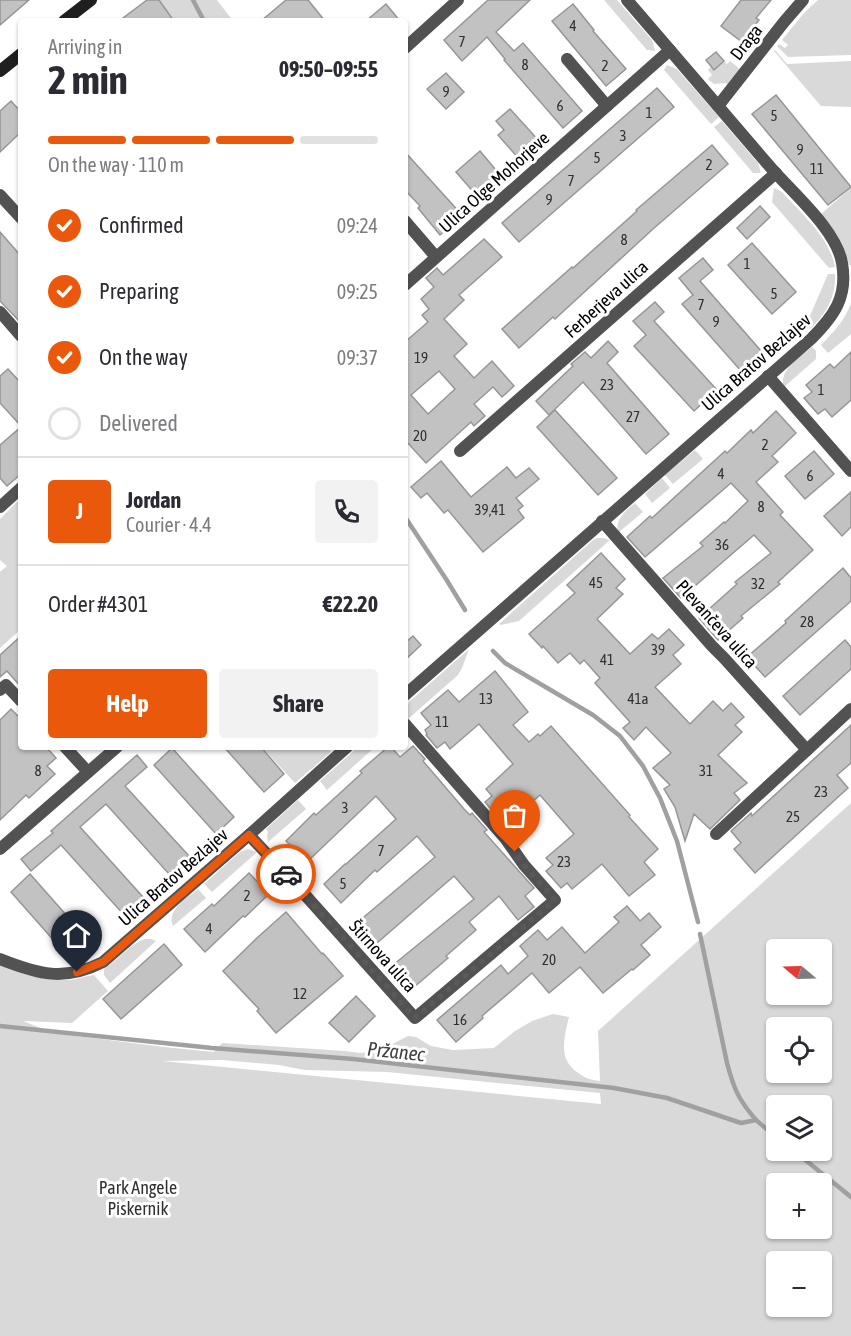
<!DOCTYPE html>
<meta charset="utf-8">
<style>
:root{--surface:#fff;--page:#f2f2f3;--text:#2b2b33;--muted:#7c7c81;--line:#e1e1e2;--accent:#ea580c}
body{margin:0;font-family:"Asap Condensed",sans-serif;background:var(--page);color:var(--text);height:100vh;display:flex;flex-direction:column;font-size:22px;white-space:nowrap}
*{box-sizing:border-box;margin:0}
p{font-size:20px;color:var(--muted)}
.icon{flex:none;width:33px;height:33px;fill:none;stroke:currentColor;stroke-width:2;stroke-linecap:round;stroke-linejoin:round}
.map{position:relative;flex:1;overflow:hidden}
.drawer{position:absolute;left:18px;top:18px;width:390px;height:732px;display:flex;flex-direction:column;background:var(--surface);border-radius:6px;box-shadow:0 2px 4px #0004}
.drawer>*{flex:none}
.needle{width:39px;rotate:289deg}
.controls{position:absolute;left:766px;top:939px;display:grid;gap:12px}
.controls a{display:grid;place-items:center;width:66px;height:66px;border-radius:6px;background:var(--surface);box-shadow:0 2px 4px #0004;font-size:30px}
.pin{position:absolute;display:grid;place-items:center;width:51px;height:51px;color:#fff;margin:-62px -26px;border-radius:50% 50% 50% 0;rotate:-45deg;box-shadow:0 0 6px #0007}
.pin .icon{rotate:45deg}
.courier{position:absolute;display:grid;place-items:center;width:60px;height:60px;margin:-30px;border:4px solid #ea580c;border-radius:50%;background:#fff;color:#222;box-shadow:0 2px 8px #0007}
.head em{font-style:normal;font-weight:700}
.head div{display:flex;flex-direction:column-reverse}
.head{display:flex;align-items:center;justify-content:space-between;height:102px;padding:0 30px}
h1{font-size:39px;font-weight:700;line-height:45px}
.bar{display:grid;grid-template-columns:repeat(4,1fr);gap:9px 6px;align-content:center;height:72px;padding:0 30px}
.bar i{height:8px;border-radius:4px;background:var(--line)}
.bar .active{background:var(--accent)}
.bar p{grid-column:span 4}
.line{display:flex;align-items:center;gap:15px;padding:0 30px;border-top:2px solid var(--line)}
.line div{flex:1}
.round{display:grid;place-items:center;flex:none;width:63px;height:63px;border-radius:6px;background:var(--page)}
ol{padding:0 30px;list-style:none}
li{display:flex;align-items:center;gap:18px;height:66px}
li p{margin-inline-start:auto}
li .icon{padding:6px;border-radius:50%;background:var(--accent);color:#fff;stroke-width:4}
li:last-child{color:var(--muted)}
li i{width:33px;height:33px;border:3px solid var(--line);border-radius:50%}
.cta{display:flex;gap:12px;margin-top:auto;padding:12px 30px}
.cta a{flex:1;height:69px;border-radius:6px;background:var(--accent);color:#fff;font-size:24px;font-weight:700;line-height:69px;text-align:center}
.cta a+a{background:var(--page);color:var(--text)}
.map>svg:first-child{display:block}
</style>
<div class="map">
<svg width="851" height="1336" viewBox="0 0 851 1336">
<rect width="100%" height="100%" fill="#fff"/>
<g fill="#d9d9d9" fill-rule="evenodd">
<path d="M159,0H217L233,21H173Z"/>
<path d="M604,0H617L652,40L655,51L647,50Z"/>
<path d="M818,0H851V55L788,57L777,46L779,44L785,48L788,45L782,40L804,13Z"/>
<path d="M775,50L787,64L851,61V107L821,106L774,51Z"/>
<path d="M724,61L727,64L730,61L740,69L727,85L726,83L714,84L708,79L712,75L708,70L711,67L714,70Z"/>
<path d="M667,65L677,69L719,117L711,124L664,70Z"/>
<path d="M722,121L758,163L761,173H753L714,127Z"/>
<path d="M774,188L782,192C801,213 830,238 835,267L829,268L772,202Z"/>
<path d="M851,188V265H849C844,242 836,232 821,214Z"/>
<path d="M828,274H835C836,297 826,314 810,329L806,325Z"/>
<path d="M851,303V334L828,353L821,345C834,332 845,320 851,303Z"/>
<path d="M812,347L816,351V359L784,387C778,370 800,357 812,347Z"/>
<path d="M695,450L703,459L673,484L665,475Z"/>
<path d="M662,478L670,488L652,503L645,494Z"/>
<path d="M21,498V629L0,648V572L7,566L0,560V519Z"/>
<path d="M635,503L643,512L618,533C615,518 625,512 635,503Z"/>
<path d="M597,538H603L610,540L519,621L501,625L499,624L593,540Z"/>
<path d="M469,649L462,668L458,675L408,719L405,711L409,702Z"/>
<path d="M262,747H327L331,752L295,783Z"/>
<path d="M358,747H375L327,790L320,781Z"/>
<path d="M298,800L306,809L268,842L267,836L268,832L266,829Z"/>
<path d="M851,803V1336H0V964C21,975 46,981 70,980C78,979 86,976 94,975L108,991L72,1023L23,1021L53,1033L164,1047L214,1052L222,1043L345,1051L360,1053L379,1051L408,1036L416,1037L431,1046L453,1050L494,1048L515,1031L532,1021L553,1014L569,1017C564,1037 558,1059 577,1072C585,1078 590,1080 600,1081L598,1031ZM777,950H822V994H777ZM777,1028H822V1072H777ZM222,1060L279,1065L305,1070L387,1072L600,1093L601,1104L162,1061ZM777,1106H822V1150H777ZM777,1184H822V1228H777ZM777,1262H822V1306H777Z"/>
<path d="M248,849L257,852L212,892L204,884L240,852Z"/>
<path d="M198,889L206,898L173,926C166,910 187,898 198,889Z"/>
<path d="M145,939H151L156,941L110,983L104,975V969C117,961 131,943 145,939Z"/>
</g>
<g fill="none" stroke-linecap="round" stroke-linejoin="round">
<g stroke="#a0a0a0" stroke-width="4.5">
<path d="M193,0L204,21"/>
<path d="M405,517L446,579L465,610"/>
<path d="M493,651L505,663L593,715L620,736L643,766L660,798L677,841L698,922"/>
<path d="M700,934L727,1063C734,1089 738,1099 756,1120"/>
<path d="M0,1026L212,1048L353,1059L614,1088L667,1098L741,1123L756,1120L777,1138"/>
<path d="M793,1150L851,1197"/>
</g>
</g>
<g fill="#c2c2c2" stroke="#969696" stroke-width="1.5" fill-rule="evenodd">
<path d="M0,0H29L0,25Z"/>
<path d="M147,0H159L174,21H119Z"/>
<path d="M286,0H308L325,21H261Z"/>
<path d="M488,0H530L496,32L514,51L523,43L582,111L563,128L504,60L505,59L487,37L462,61L444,40Z"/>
<path d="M741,0H771L756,18L759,20L742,42L721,26Z"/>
<path d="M386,4L400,21H366Z"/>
<path d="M573,4L594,30L593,31L626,69L606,86L552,21Z"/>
<path d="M716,52L724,61L714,70L706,60Z"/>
<path d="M446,73L464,92L446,109L427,89Z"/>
<path d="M657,88L674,107L519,242L502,223Z"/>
<path d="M776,95L851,187L828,205L752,114Z"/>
<path d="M11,101L21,112V132L0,152V111Z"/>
<path d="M510,109L540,142L520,160L498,135L504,130L496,121Z"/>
<path d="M712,145L728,164L653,229L555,319L553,317L519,348L502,329L572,267L573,268L637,211L636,210Z"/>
<path d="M480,151L500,175L477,196L456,172Z"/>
<path d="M405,152L462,215L440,235L418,208L420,206L405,190Z"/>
<path d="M760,206L770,217L747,239L737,228Z"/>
<path d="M0,232L21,256V323L0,301Z"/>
<path d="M484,239L502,257L459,295L464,300L444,319L467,344L454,356L474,378L492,361L514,386L502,397L493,387L474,404L485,416L474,426L471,422L426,463L405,440V342L428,322L422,315L429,309L421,299L434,287L426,278L437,268L443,275ZM439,371L455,389L428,414L411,395Z"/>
<path d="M752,243L796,292L772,314L728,265Z"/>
<path d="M703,258L713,270L700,281L762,352L741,371L682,304L693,295L679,278Z"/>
<path d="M655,302L664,312L654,321L717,390L694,411L634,346L646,335L633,321Z"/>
<path d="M608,341L618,352L607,363L669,434L646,454L583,382L549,415L536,401L573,366L571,364L585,352L591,358Z"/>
<path d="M851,352V400L832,417L825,409L818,414L804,398L812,392L806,385L830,364L834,368Z"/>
<path d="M8,369L21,383V426L0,403V376Z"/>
<path d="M555,410L617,478L598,495L537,427Z"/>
<path d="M776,411L796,433L772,456L778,462L756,482L783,512L780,515L813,550L778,582L780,584L741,616L743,618L718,640L699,618L737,584L735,582L771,553L754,535L681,598L663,578L703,546L700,543L724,522L725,523L748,501L731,483L645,557L627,537L650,516L652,518L725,451L727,453L751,430L753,433Z"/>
<path d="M21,427V474L7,486L0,478V445Z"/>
<path d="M814,451L834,474L805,499L785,476Z"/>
<path d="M441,461L471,497L507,467L516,478L529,468L539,479L516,498L523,506L518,510L524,518L483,552L448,510L444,513L427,493L421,498L411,487Z"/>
<path d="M851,492V527L842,536L824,516Z"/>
<path d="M601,553L625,579L616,588L623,594L597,619L630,654L652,634L658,639L669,629L684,645L673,655L681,664L655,687L690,724L713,701L723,711L731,703L744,717L735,725L742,732L718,755L747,783L734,793L740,800L710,829L694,814L685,841L675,807L664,789L670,785L653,768L671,753L646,727L634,740L623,728L630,722L595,683L600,678L584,660L580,664L570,653L558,663L543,646L542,648L529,634L575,593L567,585Z"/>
<path d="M843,568L851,578V601L765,677L747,657L786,623L785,621Z"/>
<path d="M21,636V687L7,671L0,677V655Z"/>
<path d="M413,636L421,645L405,660V643Z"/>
<path d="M845,640L851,647V669L800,715L783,696Z"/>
<path d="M495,671L528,712L513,725L529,742L538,734L540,736L551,726L630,815L629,817L658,849L644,862L655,875L629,896L602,864L572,889L567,883L561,888L546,871L553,865L546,858L574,834L540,795L512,820L506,814L499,819L485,802L492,796L486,789L513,764L479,724L450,749L445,742L437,748L426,735L427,734L425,730L431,725L421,713L448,690L459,702Z"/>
<path d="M11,709L21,719V747H46L56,758L47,766L55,774L29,798L26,795L0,820V720Z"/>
<path d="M851,725V763L837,775L848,788L755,873L734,849L741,843L731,831L751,813L752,816Z"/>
<path d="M413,746L425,759L423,761L464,809L470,815L472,813L487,830L484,832L534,888L525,896L534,907L518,920L499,896L469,922L476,930L446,956L448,958L413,988L393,965L474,899L454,876L377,943L358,922L435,857L417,836L377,872L375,870L341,903L324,884L345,864H346L396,819L376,796L307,862L286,841L314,813L316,815L362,773L360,771L388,747H391L400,757Z"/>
<path d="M224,747H261L284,774L264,792Z"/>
<path d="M172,748L234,817L216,834L154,765Z"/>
<path d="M137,755L147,767L125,786L189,856L169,874L106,804L80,827L143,897L124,915L61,845L31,871L21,859L53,833L51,831Z"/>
<path d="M249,873L269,894L245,917L243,916L205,952L184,929L212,904L214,906Z"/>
<path d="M30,874L91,943L71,960L11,892Z"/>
<path d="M627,906L640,921L649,913L661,927L641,945L650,955L633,970L632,969L603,993L580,967L549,993L532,973L482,1016L483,1018L456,1042L437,1020L501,965L508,974L528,956L520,946L538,930L547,940L562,927L585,953L619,922L614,917Z"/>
<path d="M286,912L322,954L323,953L343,976L276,1033L257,1011L259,1009L223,971L258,937Z"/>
<path d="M164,944L182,965L121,1019L103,999Z"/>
<path d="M356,996L375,1016L349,1042L329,1023Z"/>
</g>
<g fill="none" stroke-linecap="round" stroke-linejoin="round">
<g stroke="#525252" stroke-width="12">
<path d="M405,48L458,0"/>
<path d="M567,59L607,106"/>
<path d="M718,106L784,22L803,0"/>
<path d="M0,195L21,218"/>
<path d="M405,221L436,257"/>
<path d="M405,285L670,50"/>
<path d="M0,312L21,336"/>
<path d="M768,376L851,471"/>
<path d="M460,451L776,173"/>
<path d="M0,507L21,488"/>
<path d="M602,521L712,646L724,658L807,750L851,709"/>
<path d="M0,690L6,685L21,701"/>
<path d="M405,695L811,339C834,316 848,297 842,263C837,231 794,194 772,169C724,113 675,56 627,0"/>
<path d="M65,747L88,772"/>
<path d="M716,834L807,750"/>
<path d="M249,835L298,887L415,1018L555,900L524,865L505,838L405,724"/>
<path d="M0,849L117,747"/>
<path d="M0,959C38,974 64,982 103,962L249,835L347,747"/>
</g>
<g stroke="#1f1f1f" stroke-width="12">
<path d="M64,21L91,0"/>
<path d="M0,71L21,54"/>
</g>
</g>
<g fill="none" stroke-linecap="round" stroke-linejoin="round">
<path stroke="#595959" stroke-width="6" stroke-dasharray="0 10.8" d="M286,874L415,1018L555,900L524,865L515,852"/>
<path stroke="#ea580c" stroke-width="8" d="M77,972L103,962L249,835L286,874"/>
</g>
<g text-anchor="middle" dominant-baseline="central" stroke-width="6" stroke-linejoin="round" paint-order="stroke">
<g font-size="15" fill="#303030">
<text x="573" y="25">4</text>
<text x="462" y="41">7</text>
<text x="525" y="64">8</text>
<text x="605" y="65">2</text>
<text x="446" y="91">9</text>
<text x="560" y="105">6</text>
<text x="649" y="112">1</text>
<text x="774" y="115">5</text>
<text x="623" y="135">3</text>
<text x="800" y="149">9</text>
<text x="597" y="157">5</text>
<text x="709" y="164">2</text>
<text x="817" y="168">11</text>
<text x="571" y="180">7</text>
<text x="549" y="199">9</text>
<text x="624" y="239">8</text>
<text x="747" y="263">1</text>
<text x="774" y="293">5</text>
<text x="701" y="304">7</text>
<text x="716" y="321">9</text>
<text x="421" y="357">19</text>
<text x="607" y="384">23</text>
<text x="821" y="389">1</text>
<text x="633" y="416">27</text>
<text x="420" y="435">20</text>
<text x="765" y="444">2</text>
<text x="721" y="473">4</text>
<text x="810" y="475">6</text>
<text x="761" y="506">8</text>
<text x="490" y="509">39,41</text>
<text x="722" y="544">36</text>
<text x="596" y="582">45</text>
<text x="758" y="583">32</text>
<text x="807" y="621">28</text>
<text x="658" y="649">39</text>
<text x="607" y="659">41</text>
<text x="486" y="698">13</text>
<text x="638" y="698">41a</text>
<text x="442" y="721">11</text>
<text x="38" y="770">8</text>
<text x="706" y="770">31</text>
<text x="821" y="791">23</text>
<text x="345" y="807">3</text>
<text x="793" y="816">25</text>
<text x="381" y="850">7</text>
<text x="564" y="861">23</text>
<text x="343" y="883">5</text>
<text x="247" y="895">2</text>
<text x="209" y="928">4</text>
<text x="549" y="959">20</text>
<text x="300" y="993">12</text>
<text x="460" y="1019">16</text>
</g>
<g font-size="18" fill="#000" stroke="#fff">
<text transform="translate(746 42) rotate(-52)">Draga</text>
<text transform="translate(494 182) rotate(-42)">Ulica Olge Mohorjeve</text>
<text transform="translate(606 299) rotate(-42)">Ferberjeva ulica</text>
<text transform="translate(756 362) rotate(-41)">Ulica Bratov Bezlajev</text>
<text transform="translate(717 624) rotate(48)">Plevančeva ulica</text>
<text transform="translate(173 877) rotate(-41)">Ulica Bratov Bezlajev</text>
<text transform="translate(383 956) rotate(48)">Štirnova ulica</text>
</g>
<g font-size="18" fill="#303030" stroke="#fff">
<text x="138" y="1187">Park Angele<tspan x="138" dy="21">Piskernik</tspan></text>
</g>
<g font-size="20" font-style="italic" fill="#414141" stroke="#fff">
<text transform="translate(396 1051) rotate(6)">Pržanec</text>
</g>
</g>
</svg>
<div class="controls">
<a><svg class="needle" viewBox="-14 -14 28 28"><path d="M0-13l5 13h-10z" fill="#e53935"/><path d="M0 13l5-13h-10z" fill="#7c7c81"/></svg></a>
<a><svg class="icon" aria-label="locate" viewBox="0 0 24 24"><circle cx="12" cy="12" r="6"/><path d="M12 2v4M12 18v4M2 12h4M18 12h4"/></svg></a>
<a><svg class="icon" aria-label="layers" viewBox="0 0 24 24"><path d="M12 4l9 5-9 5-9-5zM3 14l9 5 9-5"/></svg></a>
<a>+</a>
<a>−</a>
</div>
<div class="pin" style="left:515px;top:852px;background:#ea580c"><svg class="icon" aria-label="bag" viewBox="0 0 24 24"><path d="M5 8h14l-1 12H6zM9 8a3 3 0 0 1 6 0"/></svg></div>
<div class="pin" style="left:77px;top:972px;background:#1f2937"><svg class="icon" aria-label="home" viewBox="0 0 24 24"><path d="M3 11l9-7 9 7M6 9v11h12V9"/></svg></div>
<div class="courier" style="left:286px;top:874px"><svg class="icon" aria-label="car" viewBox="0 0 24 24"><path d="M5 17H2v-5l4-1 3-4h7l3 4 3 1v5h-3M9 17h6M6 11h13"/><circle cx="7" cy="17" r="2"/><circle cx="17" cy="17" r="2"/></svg></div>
<section class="drawer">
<div class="head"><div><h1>2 min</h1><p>Arriving in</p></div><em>09:50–09:55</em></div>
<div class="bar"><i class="active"></i><i class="active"></i><i class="active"></i><i></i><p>On the way · 110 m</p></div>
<ol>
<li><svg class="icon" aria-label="check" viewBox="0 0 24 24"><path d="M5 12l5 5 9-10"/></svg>Confirmed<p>09:24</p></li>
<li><svg class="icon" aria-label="check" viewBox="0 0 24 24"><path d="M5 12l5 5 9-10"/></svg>Preparing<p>09:25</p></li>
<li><svg class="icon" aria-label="check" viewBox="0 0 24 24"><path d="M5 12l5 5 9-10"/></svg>On the way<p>09:37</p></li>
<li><i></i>Delivered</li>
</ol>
<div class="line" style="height:108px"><b class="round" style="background:var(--accent);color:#fff">J</b><div><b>Jordan</b><p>Courier · 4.4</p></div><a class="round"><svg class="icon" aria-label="phone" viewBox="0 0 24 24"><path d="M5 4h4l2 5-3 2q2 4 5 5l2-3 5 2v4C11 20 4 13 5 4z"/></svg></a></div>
<div class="line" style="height:78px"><div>Order #4301</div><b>€22.20</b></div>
<div class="cta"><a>Help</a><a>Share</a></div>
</section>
</div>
